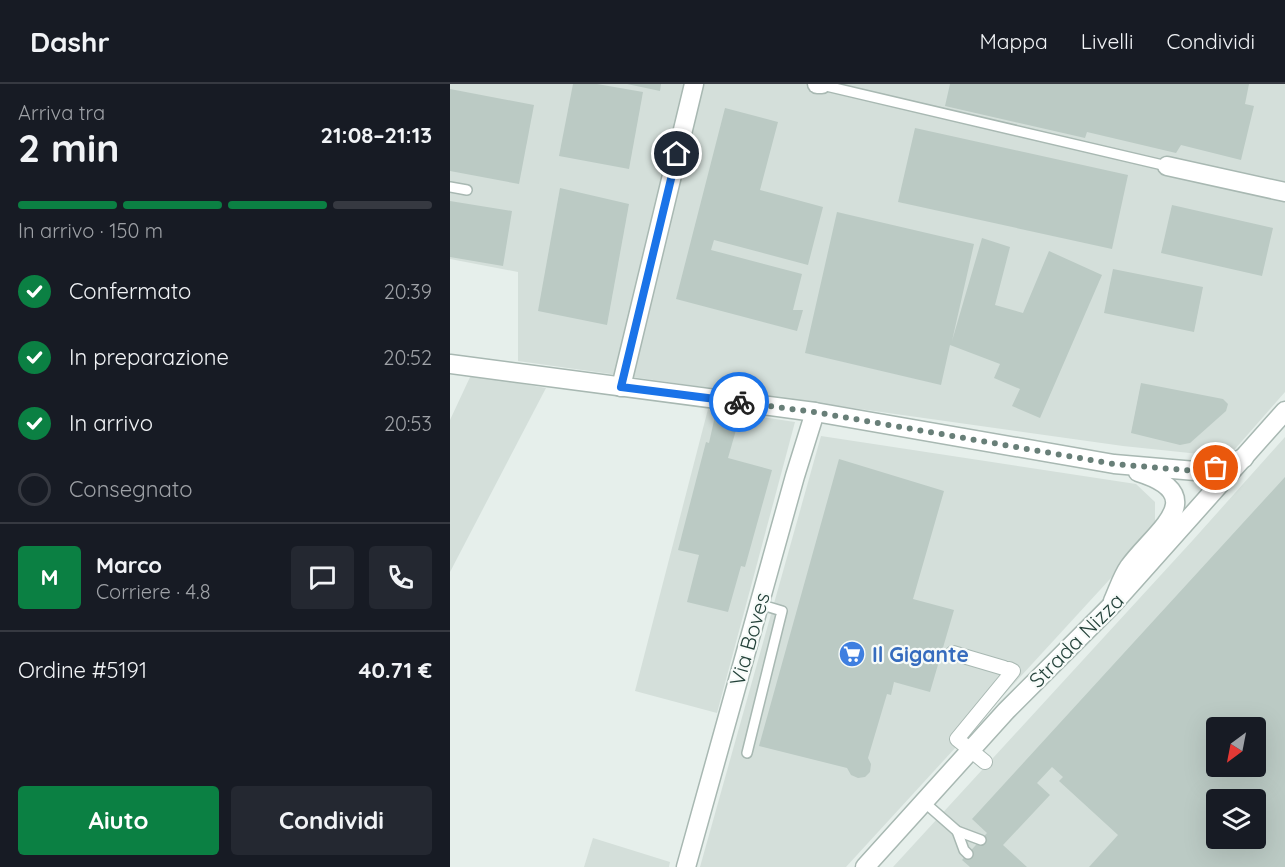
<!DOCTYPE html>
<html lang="it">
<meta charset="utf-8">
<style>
:root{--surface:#171b24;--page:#242831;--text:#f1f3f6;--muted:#9ea1a6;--line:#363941;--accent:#0b8043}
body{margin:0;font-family:Quicksand,sans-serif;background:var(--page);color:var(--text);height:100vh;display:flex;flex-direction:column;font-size:22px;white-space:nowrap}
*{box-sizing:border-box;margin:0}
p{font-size:20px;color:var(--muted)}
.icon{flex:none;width:33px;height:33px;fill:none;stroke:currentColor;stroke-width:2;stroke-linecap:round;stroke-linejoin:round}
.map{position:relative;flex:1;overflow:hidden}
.panel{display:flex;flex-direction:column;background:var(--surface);width:450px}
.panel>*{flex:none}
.needle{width:39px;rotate:212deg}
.tools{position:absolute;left:756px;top:633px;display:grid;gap:12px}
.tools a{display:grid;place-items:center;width:60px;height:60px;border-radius:6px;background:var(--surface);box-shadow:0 6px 24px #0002;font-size:30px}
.pin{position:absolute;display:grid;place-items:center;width:51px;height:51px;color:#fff;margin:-26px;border:3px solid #fff;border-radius:50%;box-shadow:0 2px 6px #0007}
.courier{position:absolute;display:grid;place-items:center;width:60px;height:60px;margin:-30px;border:4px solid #1a73e8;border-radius:50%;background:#fff;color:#222;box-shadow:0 2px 8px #0007}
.overview em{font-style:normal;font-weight:700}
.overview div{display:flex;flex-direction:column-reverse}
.overview{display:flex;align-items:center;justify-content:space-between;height:102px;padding:0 18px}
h1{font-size:39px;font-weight:700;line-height:45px}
.bar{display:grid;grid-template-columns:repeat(4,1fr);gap:9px 6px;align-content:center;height:72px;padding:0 18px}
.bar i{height:8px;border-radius:4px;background:var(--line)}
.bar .active{background:var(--accent)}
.bar p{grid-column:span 4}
.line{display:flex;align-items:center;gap:15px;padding:0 18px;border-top:2px solid var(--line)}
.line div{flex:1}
.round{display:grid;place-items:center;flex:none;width:63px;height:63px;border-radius:6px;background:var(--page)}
ol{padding:0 18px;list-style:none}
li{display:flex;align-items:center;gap:18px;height:66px}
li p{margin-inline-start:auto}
li .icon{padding:6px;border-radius:50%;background:var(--accent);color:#fff;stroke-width:4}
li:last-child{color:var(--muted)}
li i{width:33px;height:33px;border:3px solid var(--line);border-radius:50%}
.button{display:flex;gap:12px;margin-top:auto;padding:12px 18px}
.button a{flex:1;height:69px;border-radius:6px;background:var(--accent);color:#fff;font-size:24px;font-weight:700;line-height:69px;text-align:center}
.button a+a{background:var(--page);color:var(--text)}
header{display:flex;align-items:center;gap:36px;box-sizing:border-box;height:84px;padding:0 30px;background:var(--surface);border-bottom:2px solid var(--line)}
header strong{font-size:28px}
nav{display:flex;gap:33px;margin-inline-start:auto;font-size:21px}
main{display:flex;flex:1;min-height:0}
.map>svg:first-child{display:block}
</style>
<header>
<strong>Dashr</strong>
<nav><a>Mappa</a><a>Livelli</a><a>Condividi</a></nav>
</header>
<main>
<section class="panel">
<div class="overview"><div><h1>2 min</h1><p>Arriva tra</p></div><em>21:08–21:13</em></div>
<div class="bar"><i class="active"></i><i class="active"></i><i class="active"></i><i></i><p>In arrivo · 150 m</p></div>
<ol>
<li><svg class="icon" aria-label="check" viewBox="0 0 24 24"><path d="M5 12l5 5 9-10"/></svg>Confermato<p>20:39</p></li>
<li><svg class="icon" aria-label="check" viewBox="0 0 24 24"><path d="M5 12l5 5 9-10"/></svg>In preparazione<p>20:52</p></li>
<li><svg class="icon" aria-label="check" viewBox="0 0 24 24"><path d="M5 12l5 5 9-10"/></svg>In arrivo<p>20:53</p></li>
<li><i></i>Consegnato</li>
</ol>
<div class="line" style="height:108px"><b class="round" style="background:var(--accent);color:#fff">M</b><div><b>Marco</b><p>Corriere · 4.8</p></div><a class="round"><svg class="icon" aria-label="chat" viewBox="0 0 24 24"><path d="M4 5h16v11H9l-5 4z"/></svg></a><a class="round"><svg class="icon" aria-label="phone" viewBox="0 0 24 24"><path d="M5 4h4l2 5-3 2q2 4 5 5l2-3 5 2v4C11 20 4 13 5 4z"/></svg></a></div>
<div class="line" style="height:78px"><div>Ordine #5191</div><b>40.71 €</b></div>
<div class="button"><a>Aiuto</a><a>Condividi</a></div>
</section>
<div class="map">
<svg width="835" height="783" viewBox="0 0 835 783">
<rect width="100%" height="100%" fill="#e6efeb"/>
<g fill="#d4dfda" fill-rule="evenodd">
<path d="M0,0H835V308L778,373L673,362L68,277V188L0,175Z"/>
<path d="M21,291L96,304L0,488V336Z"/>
<path d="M258,325L345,338L267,629L185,607Z"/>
<path d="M371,352L686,400L705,418V446L396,783H250Z"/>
<path d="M835,353V783H443L743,456ZM766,644H806V682H766ZM766,716H806V754H766Z"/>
<path d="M143,754L220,778L219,783H134Z"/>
</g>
<g fill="#bbcac4" fill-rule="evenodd">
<path d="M123,0H147L193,8L179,85L109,72Z"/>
<path d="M177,0H211L210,7Z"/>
<path d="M500,0H799L795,20L804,22L791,76L731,61L726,69L637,48L635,54L495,22Z"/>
<path d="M0,5L84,21L69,100L0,87Z"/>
<path d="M275,24L328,38L310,106L373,123L358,181L264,156L261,166L352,190L343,226H353L347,247L226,215Z"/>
<path d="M465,44L678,91L662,165L448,118Z"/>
<path d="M110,104L179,120L157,241L88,227Z"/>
<path d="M0,117L62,127L53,182L0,173Z"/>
<path d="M722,121L823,144L812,192L711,169Z"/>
<path d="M387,128L524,160L502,257L532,154L560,163L545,221L573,229L599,167L652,191L590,334L562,322L570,305L544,294L550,280L500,261L491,301L355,269Z"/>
<path d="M663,185L753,203L744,248L654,229Z"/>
<path d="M691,299L773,315L778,320L776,327L740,359L730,361L681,349Z"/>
<path d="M265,332L288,339L278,374L322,386L295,483L291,482L278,528L237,518L249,471L228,466L256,358L259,359Z"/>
<path d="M389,375L494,407L463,515L504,526L480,608L444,598L441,611L437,610L418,674L421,680L420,688L415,693L408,694L401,691L397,684L309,662Z"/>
<path d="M835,393V783H639L668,751L609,697L613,693L602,683L587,699L600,711L553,761L577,783H520L512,776L537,749L522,735ZM766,644H806V682H766ZM766,716H806V754H766Z"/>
</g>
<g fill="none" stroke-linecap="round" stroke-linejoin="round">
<defs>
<g id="service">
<path d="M372,1L717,82"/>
<path d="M0,103L17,106"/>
<path d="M297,669L332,527L309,520"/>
<path d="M474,718L507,747L531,756"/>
<path d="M507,747L514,766L518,770"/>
</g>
<g id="pedestrian">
<path d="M503,569L554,584"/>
<path d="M535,678L507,655L563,587L559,585"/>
</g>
<g id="minor">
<path d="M367,0H372"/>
<path d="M717,82L835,108"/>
<path d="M0,280L365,328L664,380L757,388L794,374"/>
<path d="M171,303L244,0"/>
<path d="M663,517C668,506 672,493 679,483C704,448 764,412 688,388"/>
<path d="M236,783L345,392L365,328"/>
</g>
<path id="tertiary" d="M415,783L556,627L662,521L835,327"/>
</defs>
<use href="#service" stroke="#a8b8b2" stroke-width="12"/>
<use href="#pedestrian" stroke="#a8b8b2" stroke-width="16"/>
<use href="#minor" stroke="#a8b8b2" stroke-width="21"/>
<use href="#tertiary" stroke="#a8b8b2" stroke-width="21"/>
<use href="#service" stroke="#fff" stroke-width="9"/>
<use href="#pedestrian" stroke="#fff" stroke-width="14"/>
<use href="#minor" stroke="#fff" stroke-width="18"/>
<use href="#tertiary" stroke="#fff" stroke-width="18"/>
</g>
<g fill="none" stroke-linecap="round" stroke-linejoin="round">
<path stroke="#687f78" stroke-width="6" stroke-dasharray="0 10.8" d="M289,318L364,328L664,380L757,388L766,384"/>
<path stroke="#1a73e8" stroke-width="8" d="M227,70L171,303L289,318"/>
</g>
<defs>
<symbol id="supermarket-disc" viewBox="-11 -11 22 22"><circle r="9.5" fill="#3f7fe0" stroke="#f7fbf9"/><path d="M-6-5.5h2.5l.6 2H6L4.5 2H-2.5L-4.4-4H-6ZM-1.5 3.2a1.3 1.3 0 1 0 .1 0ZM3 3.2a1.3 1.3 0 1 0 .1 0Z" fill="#fff"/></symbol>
</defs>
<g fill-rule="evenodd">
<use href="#supermarket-disc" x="387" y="555" width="30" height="30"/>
</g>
<g text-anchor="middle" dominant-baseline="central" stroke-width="4.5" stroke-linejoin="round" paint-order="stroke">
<g font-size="21" fill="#24423a" stroke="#f7fbf9">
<text transform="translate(299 555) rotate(-74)">Via Boves</text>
<text transform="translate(626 556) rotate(-45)">Strada Nizza</text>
</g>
<g font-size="21" font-weight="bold" fill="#366cbe" stroke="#f7fbf9" text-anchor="start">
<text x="422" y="570">Il Gigante</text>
</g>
</g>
</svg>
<div class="tools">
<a><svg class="needle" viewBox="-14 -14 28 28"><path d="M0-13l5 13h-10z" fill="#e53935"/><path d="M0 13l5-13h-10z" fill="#9ea1a6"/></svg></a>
<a><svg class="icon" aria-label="layers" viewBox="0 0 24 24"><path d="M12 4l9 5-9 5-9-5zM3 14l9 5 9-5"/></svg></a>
</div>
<div class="pin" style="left:766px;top:384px;background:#ea580c"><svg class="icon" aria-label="bag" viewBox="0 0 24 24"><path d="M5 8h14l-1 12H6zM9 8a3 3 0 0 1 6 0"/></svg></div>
<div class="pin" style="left:227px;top:70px;background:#1f2937"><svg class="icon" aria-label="home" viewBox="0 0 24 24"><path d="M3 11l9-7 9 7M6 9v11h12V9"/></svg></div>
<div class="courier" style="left:289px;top:318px"><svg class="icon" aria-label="bike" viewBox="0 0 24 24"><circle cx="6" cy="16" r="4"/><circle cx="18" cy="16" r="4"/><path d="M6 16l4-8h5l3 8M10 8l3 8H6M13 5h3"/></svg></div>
</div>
</main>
